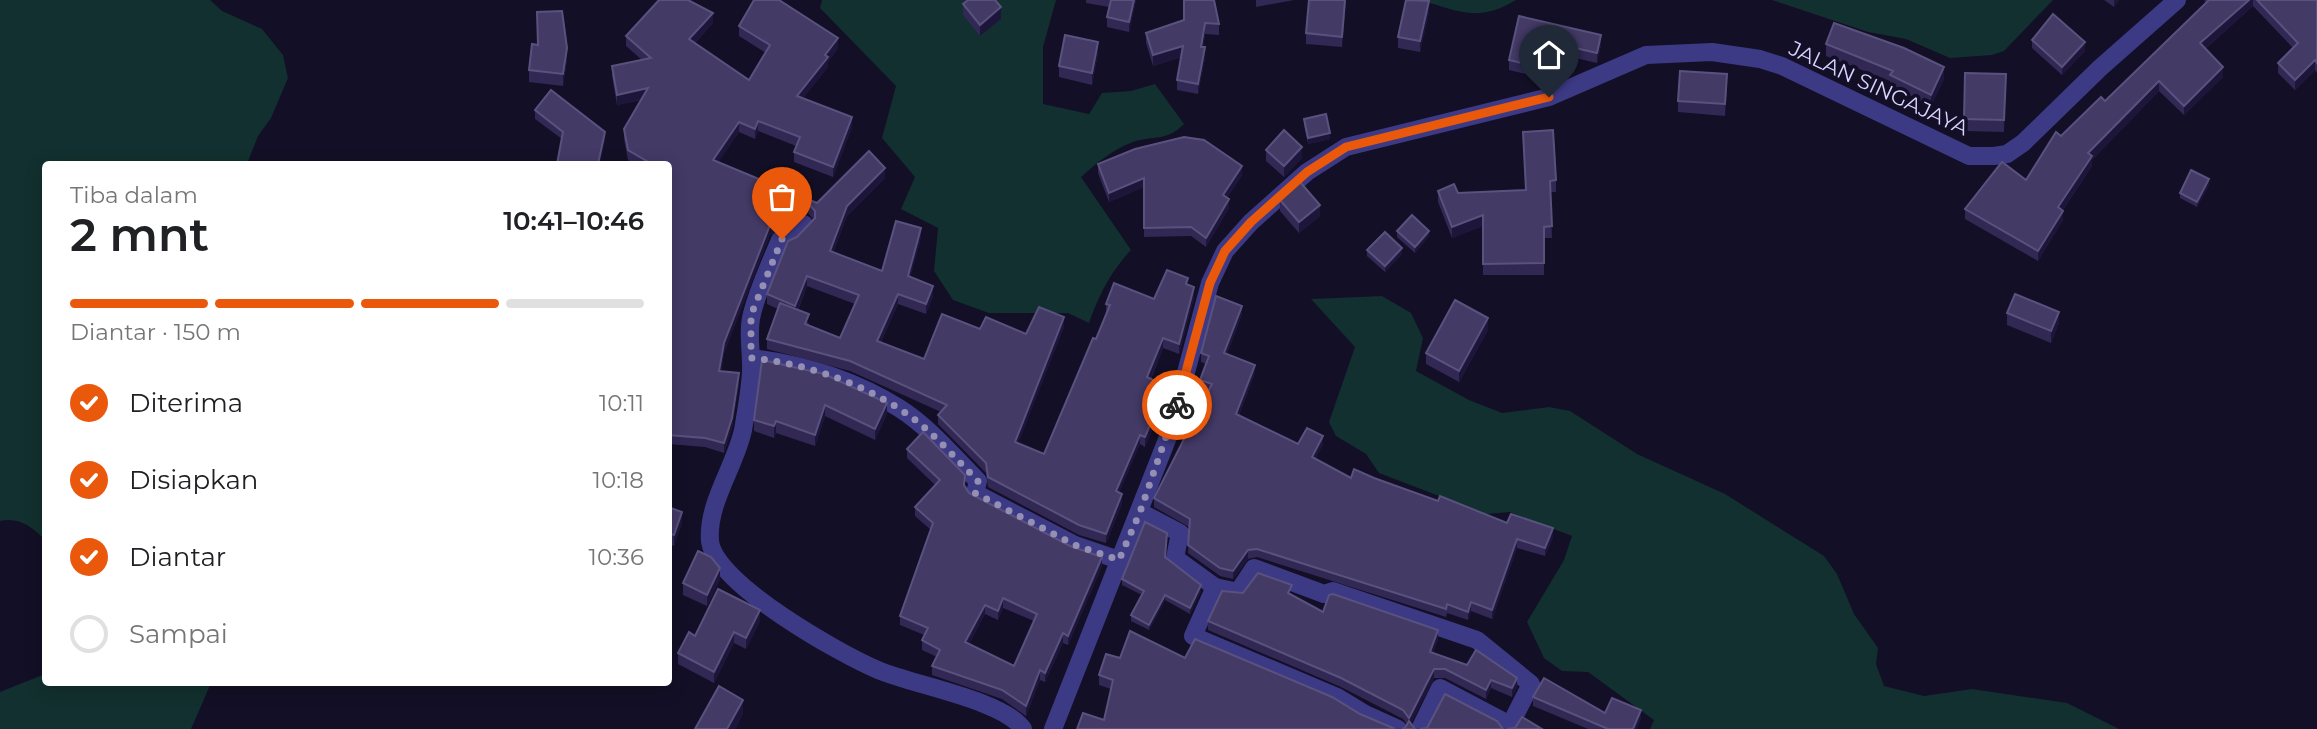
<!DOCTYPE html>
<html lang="id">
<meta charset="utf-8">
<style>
:root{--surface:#fff;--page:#f6f6f6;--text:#202124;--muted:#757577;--line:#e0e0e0;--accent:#ea580c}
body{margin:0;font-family:Montserrat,sans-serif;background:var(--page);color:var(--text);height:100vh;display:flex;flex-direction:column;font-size:26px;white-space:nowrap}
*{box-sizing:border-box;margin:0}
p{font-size:23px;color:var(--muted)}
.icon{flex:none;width:38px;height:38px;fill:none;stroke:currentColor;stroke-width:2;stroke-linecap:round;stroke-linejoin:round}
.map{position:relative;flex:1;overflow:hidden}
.panel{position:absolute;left:42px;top:161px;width:630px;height:525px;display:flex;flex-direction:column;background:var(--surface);border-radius:7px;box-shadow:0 4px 18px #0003}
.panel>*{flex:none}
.pin{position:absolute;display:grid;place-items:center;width:60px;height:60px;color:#fff;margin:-72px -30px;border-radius:50% 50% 50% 0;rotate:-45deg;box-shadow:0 0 7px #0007}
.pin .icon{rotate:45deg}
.courier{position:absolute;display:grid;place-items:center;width:70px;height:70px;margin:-35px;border:5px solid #ea580c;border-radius:50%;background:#fff;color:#222;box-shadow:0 2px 9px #0007}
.head em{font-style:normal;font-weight:600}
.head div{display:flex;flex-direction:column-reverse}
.head{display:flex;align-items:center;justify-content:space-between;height:119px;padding:0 28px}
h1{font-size:46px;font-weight:600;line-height:52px}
.bar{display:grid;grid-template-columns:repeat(4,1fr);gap:10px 7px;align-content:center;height:84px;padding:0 28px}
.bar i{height:9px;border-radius:5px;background:var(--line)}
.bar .current{background:var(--accent)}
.bar p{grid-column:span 4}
ol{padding:0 28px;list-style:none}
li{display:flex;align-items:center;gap:21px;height:77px}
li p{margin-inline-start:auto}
li .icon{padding:7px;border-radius:50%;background:var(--accent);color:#fff;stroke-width:4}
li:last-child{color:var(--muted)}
li i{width:38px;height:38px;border:4px solid var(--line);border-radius:50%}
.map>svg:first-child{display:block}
</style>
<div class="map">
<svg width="2317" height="729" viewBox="0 0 2317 729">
<rect width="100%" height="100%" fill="#130f26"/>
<g fill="#12302f">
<path d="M0,0H210L222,11L262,29L283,55L288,78L271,118L258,136L247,164H46L45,540C32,527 20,517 0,521Z"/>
<path d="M822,0H1056L1043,47V104L1089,114L1102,93L1131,91L1155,84L1184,124C1166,142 1154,135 1133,142C1113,149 1097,163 1081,177L1131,250C1110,273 1100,293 1089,323L1068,313H989L953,300L934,271L938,228L901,209L915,177L882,138L896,86L820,8Z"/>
<path d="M1420,0H1516C1478,23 1459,11 1420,0Z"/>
<path d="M1772,0H2053L2004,51L1992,55L1950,58L1906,39L1868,32Z"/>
<path d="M1382,296L1411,313L1423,338L1416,371L1469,400L1502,413L1549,407L1570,411L1637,454L1725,494L1824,556L1837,574L1854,614L1878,648L1876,664L1884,686L1924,696L1972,689L2067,703L2119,729H1650L1654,720L1588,672L1562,671L1544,658L1527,622L1564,560L1572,536L1510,512L1486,514L1379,473L1366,454L1336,436L1329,422L1355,347L1311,299Z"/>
<path d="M45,674L46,682L211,683L191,729H0V692Z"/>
</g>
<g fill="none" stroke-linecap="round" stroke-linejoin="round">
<g stroke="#3d3a85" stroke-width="18">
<path d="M804,224L789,239L780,240C771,261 757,292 752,314C747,332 752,354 751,372C750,391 746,412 743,430C735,467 707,503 710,541C714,583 840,654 878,670C912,685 1004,700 1023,729"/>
<path d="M751,358C802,364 854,380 899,408C929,427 953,456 978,481L975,493L1075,545L1119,560"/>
<path d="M1140,512L1180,533L1175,558L1215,587L1238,592L1254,568L1324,594L1333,591L1477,640L1531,684L1508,729"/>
<path d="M1215,587L1193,636L1337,697L1365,714L1398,729"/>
<path d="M1420,729L1440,688L1510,725"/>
</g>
<path stroke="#3d3a85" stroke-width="18" d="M1053,729L1170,432L1210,283L1225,251L1251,222L1307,172L1346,147L1549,97L1646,55L1712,52L1760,59L1782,66L1969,156H1994L2007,154L2023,143L2100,68L2177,0"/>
</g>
<g fill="#312854" fill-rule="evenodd">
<path d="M1086,0H1136L1129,32L1107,27V17L1109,7L1086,3Z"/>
<path d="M1256,0H1294L1256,7Z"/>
<path d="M1346,0L1342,47L1306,44V33Z"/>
<path d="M2104,0H2119L2114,7Z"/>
<path d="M2204,0H2317V73L2315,70L2295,90L2278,73V63L2293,48L2253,6L2205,49L2223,77L2184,115L2159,91L2092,160V166L2063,210V220L2038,261L1965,219V209L2026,180L2061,136L2105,101L2206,3Z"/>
<path d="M963,4L1001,19L980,36L963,15Z"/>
<path d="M537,12L567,59L563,86L529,82V70L538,45Z"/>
<path d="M1429,12L1420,52L1398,48V37Z"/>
<path d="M1519,16L1601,45L1597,63L1558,54L1551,80L1509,70V60Z"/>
<path d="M1184,20L1219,24V35L1205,34L1203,47L1205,58L1198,94L1177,90V80L1181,57L1153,66L1146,43V33Z"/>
<path d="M713,23L695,43L749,80L766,53L739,36V26L838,48L828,62V67L803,98L852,127L833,177L794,162V152L796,146L758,131L755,139L739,132L718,162L817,203L885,178L847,216L833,253L882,271L921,238L910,277L933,296L926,314L898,304L881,342L924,359L980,329L1026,334L1064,327L1018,443L1044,454L1096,339L1106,314V304L1154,299L1188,285L1194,297L1179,354L1163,348L1151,379L1157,391L1151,407L1157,419L1145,447L1140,444L1119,493L1122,504L1106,543L1079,535L988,487L986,473L938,424V415L941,412L850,371L767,349V339L778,309L767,304V294L797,237L813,219L808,213H800L784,228L770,235L724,353L721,371L739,383L732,428L724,453L705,447L668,444V164H636L628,160L624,139V129L641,100L617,105L612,76V66L642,60L626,46V36ZM807,286L855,304L840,338L808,325L809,324L798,310Z"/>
<path d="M2032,40L2085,51L2062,75L2032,48Z"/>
<path d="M1826,44L1944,79L1931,106L1890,86V81L1826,56Z"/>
<path d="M1098,53L1092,85L1059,77V66Z"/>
<path d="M1965,73L2006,74L2004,132L1964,131Z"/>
<path d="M1727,85L1725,116L1678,112V101Z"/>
<path d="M535,110L605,141L562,139L535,119Z"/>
<path d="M1304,119L1330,139L1308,144L1304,125Z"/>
<path d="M1523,132L1556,180V192H1550L1552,238H1544V275H1483V226L1452,238L1438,202V191L1458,193L1526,190Z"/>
<path d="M1266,150L1302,158L1284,177L1266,161Z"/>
<path d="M1098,164L1242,175L1227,198L1229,208L1206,247L1191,236L1144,237V187L1109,202L1098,173Z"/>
<path d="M2209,185L2197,207L2180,198V193Z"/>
<path d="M1280,200L1320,216L1299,233L1280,211Z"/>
<path d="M1397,231L1429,236L1415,253L1397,237Z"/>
<path d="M1367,250L1402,254L1385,272L1367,256Z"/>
<path d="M2007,313L2059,323L2051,343L2007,325Z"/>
<path d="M1242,314L1227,354L1255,373L1239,415L1298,444H1323L1315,459L1351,478H1374L1438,501L1553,537L1545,556L1517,548L1492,619L1471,611L1468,620L1447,613L1446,617L1257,557L1248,559L1233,579L1220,576L1188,553L1189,527L1154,507V498L1208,391L1200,388V380L1206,364L1201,362V353Z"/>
<path d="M1488,330L1459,382L1426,364V353Z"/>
<path d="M762,360L887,414L875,440L825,416L815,446L776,433L774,438L754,431V420Z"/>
<path d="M907,449L965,487L969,493L1102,566L1068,645L1063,643L1045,682L1040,680L1026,716L1002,699L932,675V666L937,657L922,650V640L924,635L900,625V616L931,530L915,516V507L935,485L907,458ZM1003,608L1034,621L1014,666L969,644L985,614L998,620Z"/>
<path d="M668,507L682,523L674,546L668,544Z"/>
<path d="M1167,539L1165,557L1201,591L1190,614L1165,600L1149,630L1131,621V615L1142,595L1122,585V579Z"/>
<path d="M720,579L707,606L683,595V583Z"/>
<path d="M1243,593L1292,594L1291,595L1323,612L1438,639L1433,653L1517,687L1512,697L1491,688L1486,699L1445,678H1434L1411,723L1405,728L1407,724L1403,719L1341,687L1208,630V621Z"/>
<path d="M760,621L746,649L734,643L714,683L678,664V653L695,636Z"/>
<path d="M1120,658H1185L1332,697L1104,720L1111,689L1099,685V675Z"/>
<path d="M1533,697L1605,713L1641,718L1637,729H1588L1533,706Z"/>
</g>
<g fill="#1d163a">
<path d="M1134,0H1136L1129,32V22Z"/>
<path d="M1345,0H1346L1342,47V37Z"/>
<path d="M2114,0H2119L2114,7Z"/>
<path d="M2249,0H2253V6L2200,53V43Z"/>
<path d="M1429,1V12L1420,52V41Z"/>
<path d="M1001,7V19L980,36V25Z"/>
<path d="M713,13V23L689,49V39Z"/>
<path d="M1205,23V34L1201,57V47Z"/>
<path d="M1601,35V45L1597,63V53Z"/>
<path d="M838,38V48L828,62V67L797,106V96Z"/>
<path d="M1098,42V53L1092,85V73Z"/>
<path d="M2085,42V51L2062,75V67Z"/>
<path d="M1558,44V54L1551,80V70Z"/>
<path d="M1183,46V56L1153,66V55Z"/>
<path d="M1205,47V58L1198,94V84Z"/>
<path d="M567,48V59L563,86V74Z"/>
<path d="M2315,60V70L2295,90V80Z"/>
<path d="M1944,67V79L1931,106V95Z"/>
<path d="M2223,67V77L2184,115V106Z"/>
<path d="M2159,81V91L2092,160V166L2058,217V207L2088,153Z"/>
<path d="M648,88V98L617,105V95Z"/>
<path d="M852,117V127L833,177V167Z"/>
<path d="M758,121V131L755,139V129Z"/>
<path d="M739,122V132L713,170V160Z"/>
<path d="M605,132V141L600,164H598Z"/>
<path d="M1330,133V139L1308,144V138Z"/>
<path d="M1302,147V158L1284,177V166Z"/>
<path d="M1242,166V175L1223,204V195Z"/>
<path d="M885,168V178L847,216L830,261V251L847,206Z"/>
<path d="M1144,178V187L1109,202V193Z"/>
<path d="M2209,179V185L2197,207V202Z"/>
<path d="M1229,199V208L1206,247V238Z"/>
<path d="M800,203V213L784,228L770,235L724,353L719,381V371L724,343L770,225Z"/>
<path d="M1320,205V216L1299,233V222Z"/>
<path d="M2063,211V220L2038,261V251Z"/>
<path d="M1483,215V226L1452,238V227Z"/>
<path d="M921,228V238L908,286V276Z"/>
<path d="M1429,231V236L1415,253V247Z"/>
<path d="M1402,248V254L1385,272V266Z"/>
<path d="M807,276V286L795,316V306Z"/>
<path d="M933,286V296L926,314V304Z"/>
<path d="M1194,287V297L1179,354V344Z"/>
<path d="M898,294V304L877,350V341Z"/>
<path d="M1242,306V314L1224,361V353Z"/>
<path d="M2059,312V323L2051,343V331Z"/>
<path d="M1064,317V327L1015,452V442Z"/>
<path d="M1488,318V330L1459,382V371Z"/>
<path d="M1163,338V348L1147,387V377Z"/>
<path d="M1255,365V373L1236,422V414Z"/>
<path d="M739,373V383L732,428L724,453V443Z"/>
<path d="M1157,382V391L1147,415V405Z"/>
<path d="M887,403V414L875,440V429Z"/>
<path d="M825,405V416L815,446V435Z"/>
<path d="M1157,409V419L1145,447V437Z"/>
<path d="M776,421V433L774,438V426Z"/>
<path d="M1140,435V444L1116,501V491Z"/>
<path d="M1323,436V444L1312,466V457Z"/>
<path d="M1122,494V504L1106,543V534Z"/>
<path d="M682,512V523L674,546V535Z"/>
<path d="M1553,528V537L1545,556V548Z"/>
<path d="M1517,539V548L1492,619V610Z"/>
<path d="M1248,550V559L1233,579V571Z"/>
<path d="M1102,557V566L1068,645V636Z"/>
<path d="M720,568V579L707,606V595Z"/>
<path d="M1201,585V591L1190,614V608Z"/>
<path d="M1165,595V600L1149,630V625Z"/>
<path d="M1003,598V608L998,620V611Z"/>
<path d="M1471,602V611L1468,620V612Z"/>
<path d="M985,605V614L965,652V642Z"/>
<path d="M760,610V621L746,649V638Z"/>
<path d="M1438,630V639L1430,661V652Z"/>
<path d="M734,632V643L714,683V672Z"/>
<path d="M1063,633V643L1045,682V673Z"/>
<path d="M1434,669V678L1409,727V718Z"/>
<path d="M1040,670V680L1026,716V706Z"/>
<path d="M1517,678V687L1512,697V688Z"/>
<path d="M1491,680V688L1486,699V690Z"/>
<path d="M743,700V714L736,729H727Z"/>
<path d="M1641,710V718L1637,729H1633Z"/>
</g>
<g fill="#433a66" stroke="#5a527e" stroke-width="2" fill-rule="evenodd">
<path d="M659,0H688L713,13L689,39L749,80L770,45L739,26L754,0H779L838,38L825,55L828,57L797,96L852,117L833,167L794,152L800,137L758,121L755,129L739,122L713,160L817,203L869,151L885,168L847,206L830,251L882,271L896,221L921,228L908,276L933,286L926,304L898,294L877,341L924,359L942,314L980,329L986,317L1026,334L1039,307L1064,317L1015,442L1044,454L1093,338L1096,339L1110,305L1106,304L1114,283L1154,299L1167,270L1188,278L1186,284L1194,287L1179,344L1163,338L1147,377L1157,382L1147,405L1157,409L1145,437L1140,435L1116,491L1122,494L1106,534L1079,525L988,477L986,463L938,415L947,405L850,361L767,339L780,303L809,314L805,324L840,338L859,295L807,276L795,306L767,294L788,241L797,237L815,218V211L808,203H800L784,218L770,225L724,343L719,371L739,373L732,418L724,443L705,438L668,435V267L671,262L668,261V164H652L628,150L624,129L648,88L617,95L612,66L651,58L626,36Z"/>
<path d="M968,0H995L1001,7L980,25L963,4Z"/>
<path d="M1111,0H1134L1129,22L1107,17Z"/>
<path d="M1184,0H1214L1219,24L1205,23L1201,47H1205L1198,84L1177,80L1183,46L1153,55L1146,33L1184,20Z"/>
<path d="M1309,0H1345L1342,37L1306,33Z"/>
<path d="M1406,0L1429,1L1420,41L1398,37Z"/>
<path d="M2209,0H2249L2200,43L2223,67L2184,106L2159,81L2088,153L2092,156L2058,207L2063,211L2038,251L1965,209L2002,162L2026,180L2056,132L2061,136L2101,97L2105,101Z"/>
<path d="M2257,0H2317V63L2315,60L2295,80L2278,63L2298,43Z"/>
<path d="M562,11L567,48L563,74L529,70L532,44L538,45L537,12Z"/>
<path d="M2053,14L2085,42L2062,67L2032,40Z"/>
<path d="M1519,16L1601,35L1597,53L1558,44L1551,70L1509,60Z"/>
<path d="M1834,23L1904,48L1944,67L1931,95L1890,75L1893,71L1826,44Z"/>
<path d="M1065,35L1098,42L1092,73L1059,66Z"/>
<path d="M1680,71L1727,74L1725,104L1678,101Z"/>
<path d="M1965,73L2006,74L2004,120L1964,119Z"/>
<path d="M551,90L605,132L598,164H557L563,132L535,110Z"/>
<path d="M1326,114L1330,133L1308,138L1304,119Z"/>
<path d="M1284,130L1302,147L1284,166L1266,150Z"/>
<path d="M1553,130L1556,180L1550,181L1552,226L1544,227V263L1483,264V215L1452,227L1438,191L1454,184L1458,193L1526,190L1523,132Z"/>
<path d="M1184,137L1204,140L1242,166L1223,195L1229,199L1206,238L1191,227L1144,228V178L1109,193L1098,164L1135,149Z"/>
<path d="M2191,170L2209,179L2197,202L2180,193Z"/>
<path d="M1300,182L1320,205L1299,222L1280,200Z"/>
<path d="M1412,215L1429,231L1415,247L1397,231Z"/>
<path d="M1385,232L1402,248L1385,266L1367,250Z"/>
<path d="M2015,294L2059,312L2051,331L2007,313Z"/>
<path d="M1216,296L1242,306L1224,353L1255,365L1236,414L1298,444L1307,428L1323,436L1312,457L1351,478L1354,469L1374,478L1438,501L1440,496L1507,523L1511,514L1553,528L1545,548L1517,539L1492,610L1471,602L1468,612L1447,604L1446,609L1257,549L1248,550L1233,571L1220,568L1188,545L1190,519L1154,498L1212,384L1200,380L1209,356L1201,353Z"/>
<path d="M1455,300L1488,318L1459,371L1426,353Z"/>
<path d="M762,360L824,374L887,403L875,429L825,405L815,435L776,421L774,426L754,420Z"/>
<path d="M923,432L965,475L964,485L969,493L1070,546L1102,557L1068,636L1063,633L1045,673L1040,670L1026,706L1002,690L932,666L940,650L922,640L928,628L900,616L933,523L915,507L940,480L907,449ZM1003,598L1037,614L1014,666L965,642L985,605L998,611Z"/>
<path d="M668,507L682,512L674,535L668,533Z"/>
<path d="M1145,522L1167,533L1165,557L1201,585L1190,608L1165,595L1149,625L1131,615L1144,591L1122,579Z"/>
<path d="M698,551L711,557L720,568L707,595L683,583Z"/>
<path d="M1258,573L1292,585L1288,593L1323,612L1329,595L1333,594L1438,630L1430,652L1467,665L1476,650L1517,678L1512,688L1491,680L1486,690L1445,669H1434L1409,718L1403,710L1341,678L1208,621L1222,591L1243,593Z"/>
<path d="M718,589L760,610L746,638L734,632L714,672L678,653L689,632L695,636Z"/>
<path d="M1130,631L1185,658L1195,639L1332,697L1360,714L1395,729H1077L1083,713L1104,720L1113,680L1099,675L1106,654L1120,658Z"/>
<path d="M1544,678L1605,713L1612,698L1641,710L1633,729H1608L1533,697Z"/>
<path d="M719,686L743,700L727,729H695Z"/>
<path d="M1445,694L1497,721L1503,729H1420L1427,728Z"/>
<path d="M1522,717L1542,729H1507L1515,728Z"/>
<path d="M1409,721L1415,729H1402L1405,728Z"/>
</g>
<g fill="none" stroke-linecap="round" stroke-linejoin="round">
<path stroke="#948fb3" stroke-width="7" stroke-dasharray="0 12.6" d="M782,239L751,315V358C802,363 854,380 898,408C929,427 953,456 978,481L975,493L1075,545L1119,560L1140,512L1177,405"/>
<path stroke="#ea580c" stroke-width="9" d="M1177,405L1210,283L1225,251L1251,222L1307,172L1346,147L1549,97"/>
</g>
<g text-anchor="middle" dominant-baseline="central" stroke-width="7" stroke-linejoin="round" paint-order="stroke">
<g font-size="21" fill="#d9d4ff" stroke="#130f26">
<text transform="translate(1879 88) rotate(25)">JALAN SINGAJAYA</text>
</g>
</g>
</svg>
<div class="pin" style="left:782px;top:239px;background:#ea580c"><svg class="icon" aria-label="bag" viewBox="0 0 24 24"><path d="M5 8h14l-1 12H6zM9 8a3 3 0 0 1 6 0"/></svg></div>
<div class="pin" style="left:1549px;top:97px;background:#1f2937"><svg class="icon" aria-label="home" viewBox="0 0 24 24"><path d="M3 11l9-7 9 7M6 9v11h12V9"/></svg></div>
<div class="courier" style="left:1177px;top:405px"><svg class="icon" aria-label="bike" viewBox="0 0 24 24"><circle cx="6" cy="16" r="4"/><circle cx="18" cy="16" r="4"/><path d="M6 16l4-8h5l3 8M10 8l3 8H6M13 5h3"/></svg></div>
<section class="panel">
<div class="head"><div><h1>2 mnt</h1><p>Tiba dalam</p></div><em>10:41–10:46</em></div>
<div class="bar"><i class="current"></i><i class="current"></i><i class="current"></i><i></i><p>Diantar · 150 m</p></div>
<ol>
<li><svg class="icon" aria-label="check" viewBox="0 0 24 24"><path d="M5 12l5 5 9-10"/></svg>Diterima<p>10:11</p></li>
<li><svg class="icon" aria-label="check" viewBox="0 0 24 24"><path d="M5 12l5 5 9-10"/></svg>Disiapkan<p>10:18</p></li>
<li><svg class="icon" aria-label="check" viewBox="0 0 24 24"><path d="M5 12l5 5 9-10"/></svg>Diantar<p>10:36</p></li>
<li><i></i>Sampai</li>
</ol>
</section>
</div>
